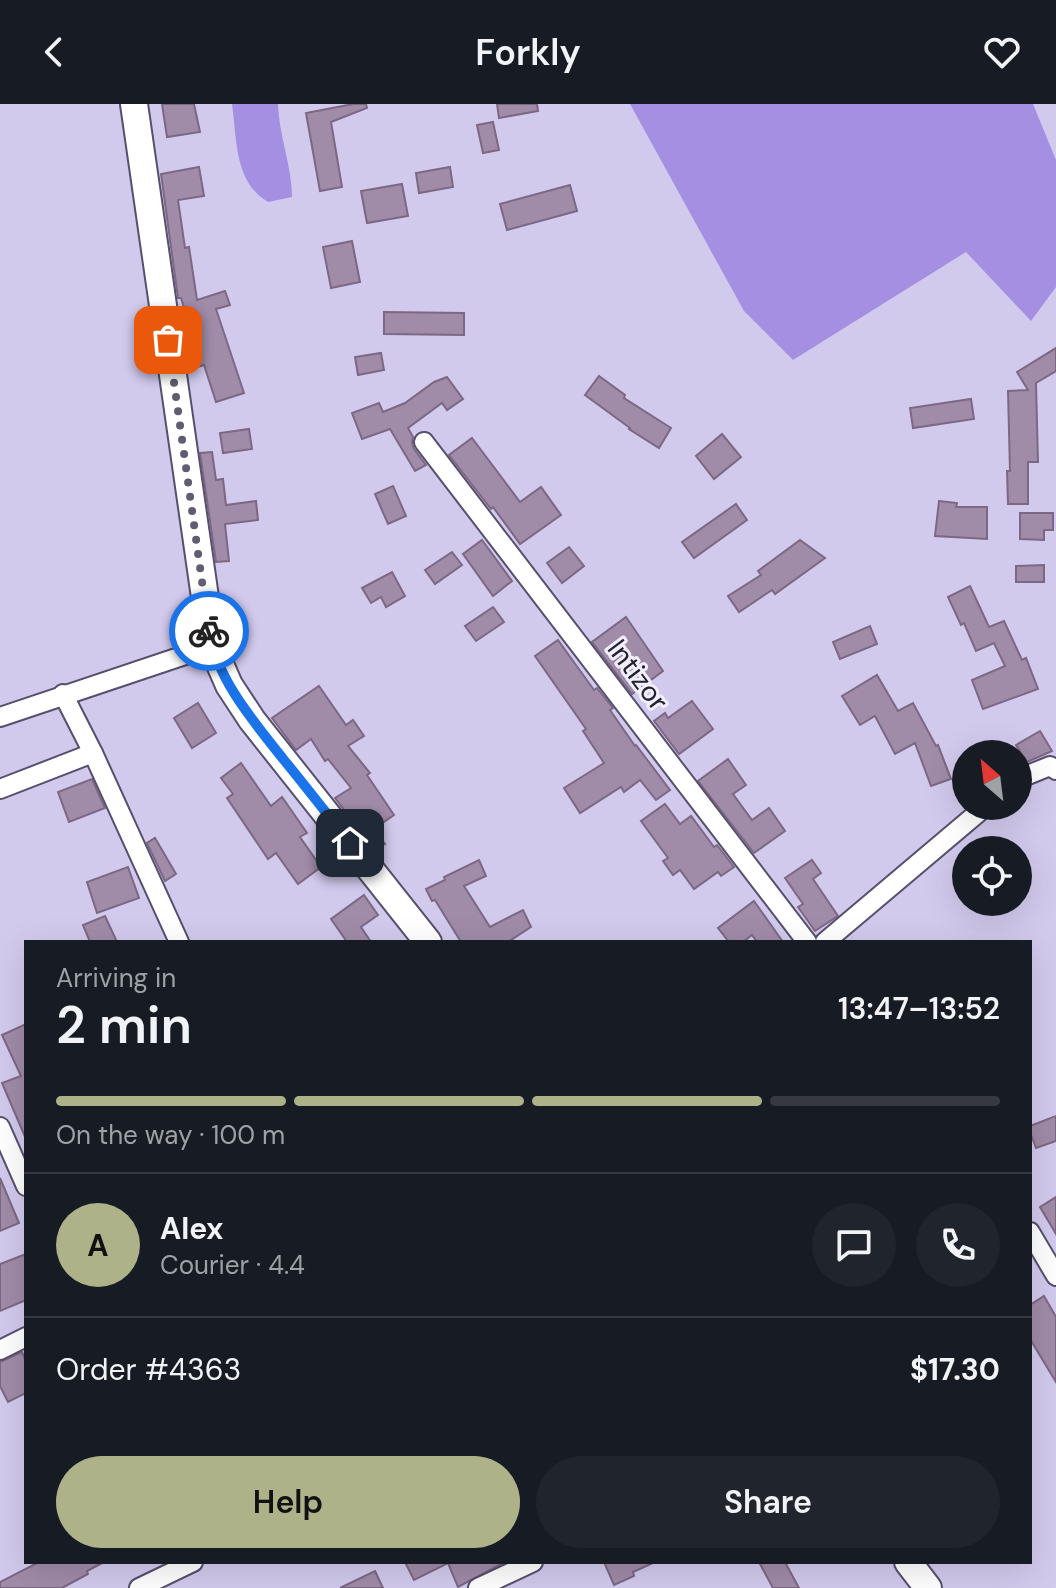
<!DOCTYPE html>
<meta charset="utf-8">
<style>
:root{--surface:#171b24;--page:#20242c;--text:#f1f3f6;--muted:#9ea1a6;--line:#363941;--accent:#adb288}
body{margin:0;font-family:"DM Sans",sans-serif;background:var(--page);color:var(--text);height:100vh;display:flex;flex-direction:column;font-size:30px;white-space:nowrap}
*{box-sizing:border-box;margin:0}
p{font-size:26px;color:var(--muted)}
.icon{flex:none;width:44px;height:44px;fill:none;stroke:currentColor;stroke-width:2;stroke-linecap:round;stroke-linejoin:round}
.map{position:relative;flex:1;overflow:hidden}
.panel{position:absolute;left:24px;top:836px;width:1008px;height:624px;display:flex;flex-direction:column;background:var(--surface);border-radius:0px;box-shadow:0 8px 32px #0002}
.panel>*{flex:none}
.needle{width:52px;rotate:332deg}
.buttons{position:absolute;left:952px;top:636px;display:grid;gap:16px}
.buttons a{display:grid;place-items:center;width:80px;height:80px;border-radius:50%;background:var(--surface);box-shadow:0 8px 32px #0002;font-size:40px}
.pin{position:absolute;display:grid;place-items:center;width:68px;height:68px;color:#fff;margin:-34px;border-radius:16px;box-shadow:0 4px 12px #0006}
.courier{position:absolute;display:grid;place-items:center;width:80px;height:80px;margin:-40px;border:6px solid #1a73e8;border-radius:50%;background:#fff;color:#222;box-shadow:0 2px 10px #0007}
.headline em{font-style:normal;font-weight:600}
.headline div{display:flex;flex-direction:column-reverse}
.headline{display:flex;align-items:center;justify-content:space-between;height:136px;padding:0 32px}
h1{font-size:52px;font-weight:600;line-height:60px}
.bar{display:grid;grid-template-columns:repeat(4,1fr);gap:12px 8px;align-content:center;height:96px;padding:0 32px}
.bar i{height:10px;border-radius:6px;background:var(--line)}
.bar .selected{background:var(--accent)}
.bar p{grid-column:span 4}
.line{display:flex;align-items:center;gap:20px;padding:0 32px;border-top:2px solid var(--line)}
.line div{flex:1}
.round{display:grid;place-items:center;flex:none;width:84px;height:84px;border-radius:42px;background:var(--page)}
.cta{display:flex;gap:16px;margin-top:auto;padding:16px 32px}
.cta a{flex:1;height:92px;border-radius:48px;background:var(--accent);color:#111;font-size:32px;font-weight:600;line-height:92px;text-align:center}
.cta a+a{background:var(--page);color:var(--text)}
header{display:flex;justify-content:space-between;align-items:center;height:104px;padding:0 32px;background:var(--surface);font-size:36px;font-weight:600}
.map>svg:first-child{display:block}
</style>
<header><svg class="icon" aria-label="back" viewBox="0 0 24 24"><path d="M15 5l-7 7 7 7"/></svg>Forkly<svg class="icon" aria-label="heart" viewBox="0 0 24 24"><path d="M12 20l-8-8c-3-5 5-10 8-4 3-6 11-1 8 4z"/></svg></header>
<div class="map">
<svg width="1056" height="1484" viewBox="0 0 1056 1484">
<rect width="100%" height="100%" fill="#d2caed"/>
<g fill="#a58fe2">
<path d="M232,0H278C279,32 292,62 292,93L268,98C234,78 237,35 232,0Z"/>
<path d="M630,0H1033L1056,56V183L1031,217L966,148L793,256L744,207Z"/>
</g>
<g fill="#a08ba9" stroke="#7c6884" stroke-width="2">
<path d="M162,0H194L200,28L167,33Z"/>
<path d="M353,0H366L367,4L331,18L342,83L320,87L306,9Z"/>
<path d="M497,0H537L538,7L499,14Z"/>
<path d="M493,18L499,46L483,49L477,21Z"/>
<path d="M199,63L204,92L178,96L185,144L189,143L197,196L225,187L230,201L216,205L244,289L216,298L204,261L197,263L186,228L191,227L181,194H178L161,70Z"/>
<path d="M450,63L453,83L419,89L416,69Z"/>
<path d="M402,80L408,112L367,119L361,87Z"/>
<path d="M570,81L577,107L507,126L500,100Z"/>
<path d="M352,137L360,178L331,184L323,143Z"/>
<path d="M384,208L464,209V231L384,230Z"/>
<path d="M1056,244V267L1036,279L1038,358H1028V400H1008L1007,367H1010L1008,287L1028,286L1017,268Z"/>
<path d="M381,249L384,266L358,271L355,253Z"/>
<path d="M599,272L625,291L624,294L671,324L659,344L629,325L630,324L585,291Z"/>
<path d="M447,273L463,295L447,306L442,299L408,324L413,333L412,339L414,345L426,361L415,367L390,325L362,335L352,309L379,299L383,308L405,299L434,278Z"/>
<path d="M971,295L974,315L913,324L910,304Z"/>
<path d="M249,325L252,345L223,349L220,329Z"/>
<path d="M722,330L741,353L714,375L696,352Z"/>
<path d="M472,334L520,398L541,383L561,411L520,440L493,403L491,405L449,351Z"/>
<path d="M212,348L216,376L223,375L226,401L256,397L258,416L225,420L229,457L216,458L200,349Z"/>
<path d="M393,382L406,412L388,420L375,390Z"/>
<path d="M939,397L957,399L956,403H987V435L935,432Z"/>
<path d="M736,400L747,416L694,454L682,438Z"/>
<path d="M1020,409H1053V426H1044V436L1020,435Z"/>
<path d="M482,436L512,477L493,492L463,450Z"/>
<path d="M800,436L825,454L775,490L772,486L739,508L728,492L761,471L758,467Z"/>
<path d="M569,443L584,462L562,479L547,459Z"/>
<path d="M452,448L462,461L435,480L425,466Z"/>
<path d="M1044,461V478H1016V462Z"/>
<path d="M392,468L405,492L386,503L381,493L371,499L362,484Z"/>
<path d="M970,482L989,523L1004,517L1022,556L1026,554L1038,585L983,605L972,576L1005,562L994,539L976,547L964,519L961,521L948,493Z"/>
<path d="M493,503L504,518L476,537L465,522Z"/>
<path d="M626,513L663,567L632,590L592,538Z"/>
<path d="M870,522L877,540L840,555L833,538Z"/>
<path d="M558,536L594,586L597,584L613,604L610,606L635,642L636,641L670,686L656,696L640,676L624,688L621,683L580,709L564,684L604,659L583,627L586,625L535,552Z"/>
<path d="M877,571L898,607L913,599L936,642L938,641L951,675L931,682L915,639L895,650L875,612L860,621L842,592Z"/>
<path d="M319,582L346,621L353,616L364,632L348,642L370,669L367,671L394,711L374,725L385,740L375,746L335,694L351,684L328,655L325,657L311,635L296,646L272,614Z"/>
<path d="M692,597L713,625L679,650L654,617L665,609L668,614Z"/>
<path d="M198,599L216,629L192,644L174,614Z"/>
<path d="M1040,627L1052,647L1027,658L1016,641Z"/>
<path d="M728,655L746,681L733,690L752,716L769,704L785,727L754,749L698,677Z"/>
<path d="M241,659L271,702L282,693L307,729L300,733L321,763L298,780L276,749L268,755L227,694L233,690L221,674Z"/>
<path d="M92,675L105,704L69,718L58,688Z"/>
<path d="M665,700L680,720L691,712L714,743L717,741L734,763L721,772L718,768L694,785L680,766L673,771L663,757L668,754L641,717Z"/>
<path d="M155,734L176,770L165,777L147,739Z"/>
<path d="M479,756L486,772L464,782L490,823L523,806L531,823L508,838H461L435,796L432,797L426,785L445,776L444,773Z"/>
<path d="M812,756L821,769L813,775L838,812L815,827L798,803L803,800L785,774Z"/>
<path d="M128,763L139,794L97,809L87,778Z"/>
<path d="M364,791L378,811L361,823L371,838H347L331,815Z"/>
<path d="M754,797L783,838H757L752,831L743,838H729L718,824Z"/>
<path d="M105,812L117,838H90L83,821Z"/>
<path d="M26,920V1035L2,979L21,972L2,931Z"/>
<path d="M1056,1012V1037L1036,1044L1030,1028V1022Z"/>
<path d="M0,1074L19,1119L0,1127Z"/>
<path d="M1056,1093V1130L1040,1103Z"/>
<path d="M26,1150V1196L0,1207V1160Z"/>
<path d="M1044,1192L1056,1213V1278L1030,1235V1201Z"/>
<path d="M22,1248L26,1257V1289L8,1298L0,1282V1258Z"/>
<path d="M39,1458H104L87,1467L88,1470L62,1484H0V1478Z"/>
<path d="M405,1458H505L458,1483L448,1459L414,1476Z"/>
<path d="M604,1458H655L633,1468L634,1472L614,1481Z"/>
<path d="M759,1458H785L799,1484H773Z"/>
<path d="M375,1467L383,1484H340Z"/>
</g>
<g fill="none" stroke-linecap="round" stroke-linejoin="round">
<defs>
<g id="street">
<path d="M424,338L807,838"/>
<path d="M63,590L93,649L179,838"/>
<path d="M0,613L212,542"/>
<path d="M1018,675L1050,662L1056,666"/>
<path d="M0,685L93,649"/>
<path d="M825,838L986,702"/>
<path d="M0,1023L26,1082"/>
<path d="M1030,1128L1056,1172"/>
<path d="M0,1246L26,1233"/>
<path d="M139,1484L193,1458"/>
<path d="M478,1484L533,1458"/>
</g>
<g id="secondary">
<path d="M134,0L212,542L229,581L252,616L428,838"/>
<path d="M908,1458L928,1484"/>
</g>
</defs>
<use href="#street" stroke="#564f6d" stroke-width="22"/>
<use href="#secondary" stroke="#564f6d" stroke-width="30"/>
<use href="#street" stroke="#fff" stroke-width="18"/>
<use href="#secondary" stroke="#fff" stroke-width="26"/>
</g>
<g fill="none" stroke-linecap="round" stroke-linejoin="round">
<path stroke="#615c71" stroke-width="8" stroke-dasharray="0 14.4" d="M168,236L209,527"/>
<path stroke="#1a73e8" stroke-width="10" d="M209,527C217,576 254,618 284,656C306,683 328,711 350,739"/>
</g>
<g text-anchor="middle" dominant-baseline="central" stroke-width="6" stroke-linejoin="round" paint-order="stroke">
<g font-size="28" fill="#24212e" stroke="#f1eefd">
<text transform="translate(638 571) rotate(53)">Intizor</text>
</g>
</g>
</svg>
<div class="buttons">
<a><svg class="needle" viewBox="-14 -14 28 28"><path d="M0-13l5 13h-10z" fill="#e53935"/><path d="M0 13l5-13h-10z" fill="#9ea1a6"/></svg></a>
<a><svg class="icon" aria-label="locate" viewBox="0 0 24 24"><circle cx="12" cy="12" r="6"/><path d="M12 2v4M12 18v4M2 12h4M18 12h4"/></svg></a>
</div>
<div class="pin" style="left:168px;top:236px;background:#ea580c"><svg class="icon" aria-label="bag" viewBox="0 0 24 24"><path d="M5 8h14l-1 12H6zM9 8a3 3 0 0 1 6 0"/></svg></div>
<div class="pin" style="left:350px;top:739px;background:#1f2937"><svg class="icon" aria-label="home" viewBox="0 0 24 24"><path d="M3 11l9-7 9 7M6 9v11h12V9"/></svg></div>
<div class="courier" style="left:209px;top:527px"><svg class="icon" aria-label="bike" viewBox="0 0 24 24"><circle cx="6" cy="16" r="4"/><circle cx="18" cy="16" r="4"/><path d="M6 16l4-8h5l3 8M10 8l3 8H6M13 5h3"/></svg></div>
<section class="panel">
<div class="headline"><div><h1>2 min</h1><p>Arriving in</p></div><em>13:47–13:52</em></div>
<div class="bar"><i class="selected"></i><i class="selected"></i><i class="selected"></i><i></i><p>On the way · 100 m</p></div>
<div class="line" style="height:144px"><b class="round" style="background:var(--accent);color:#111">A</b><div><b>Alex</b><p>Courier · 4.4</p></div><a class="round"><svg class="icon" aria-label="chat" viewBox="0 0 24 24"><path d="M4 5h16v11H9l-5 4z"/></svg></a><a class="round"><svg class="icon" aria-label="phone" viewBox="0 0 24 24"><path d="M5 4h4l2 5-3 2q2 4 5 5l2-3 5 2v4C11 20 4 13 5 4z"/></svg></a></div>
<div class="line" style="height:104px"><div>Order #4363</div><b>$17.30</b></div>
<div class="cta"><a>Help</a><a>Share</a></div>
</section>
</div>
